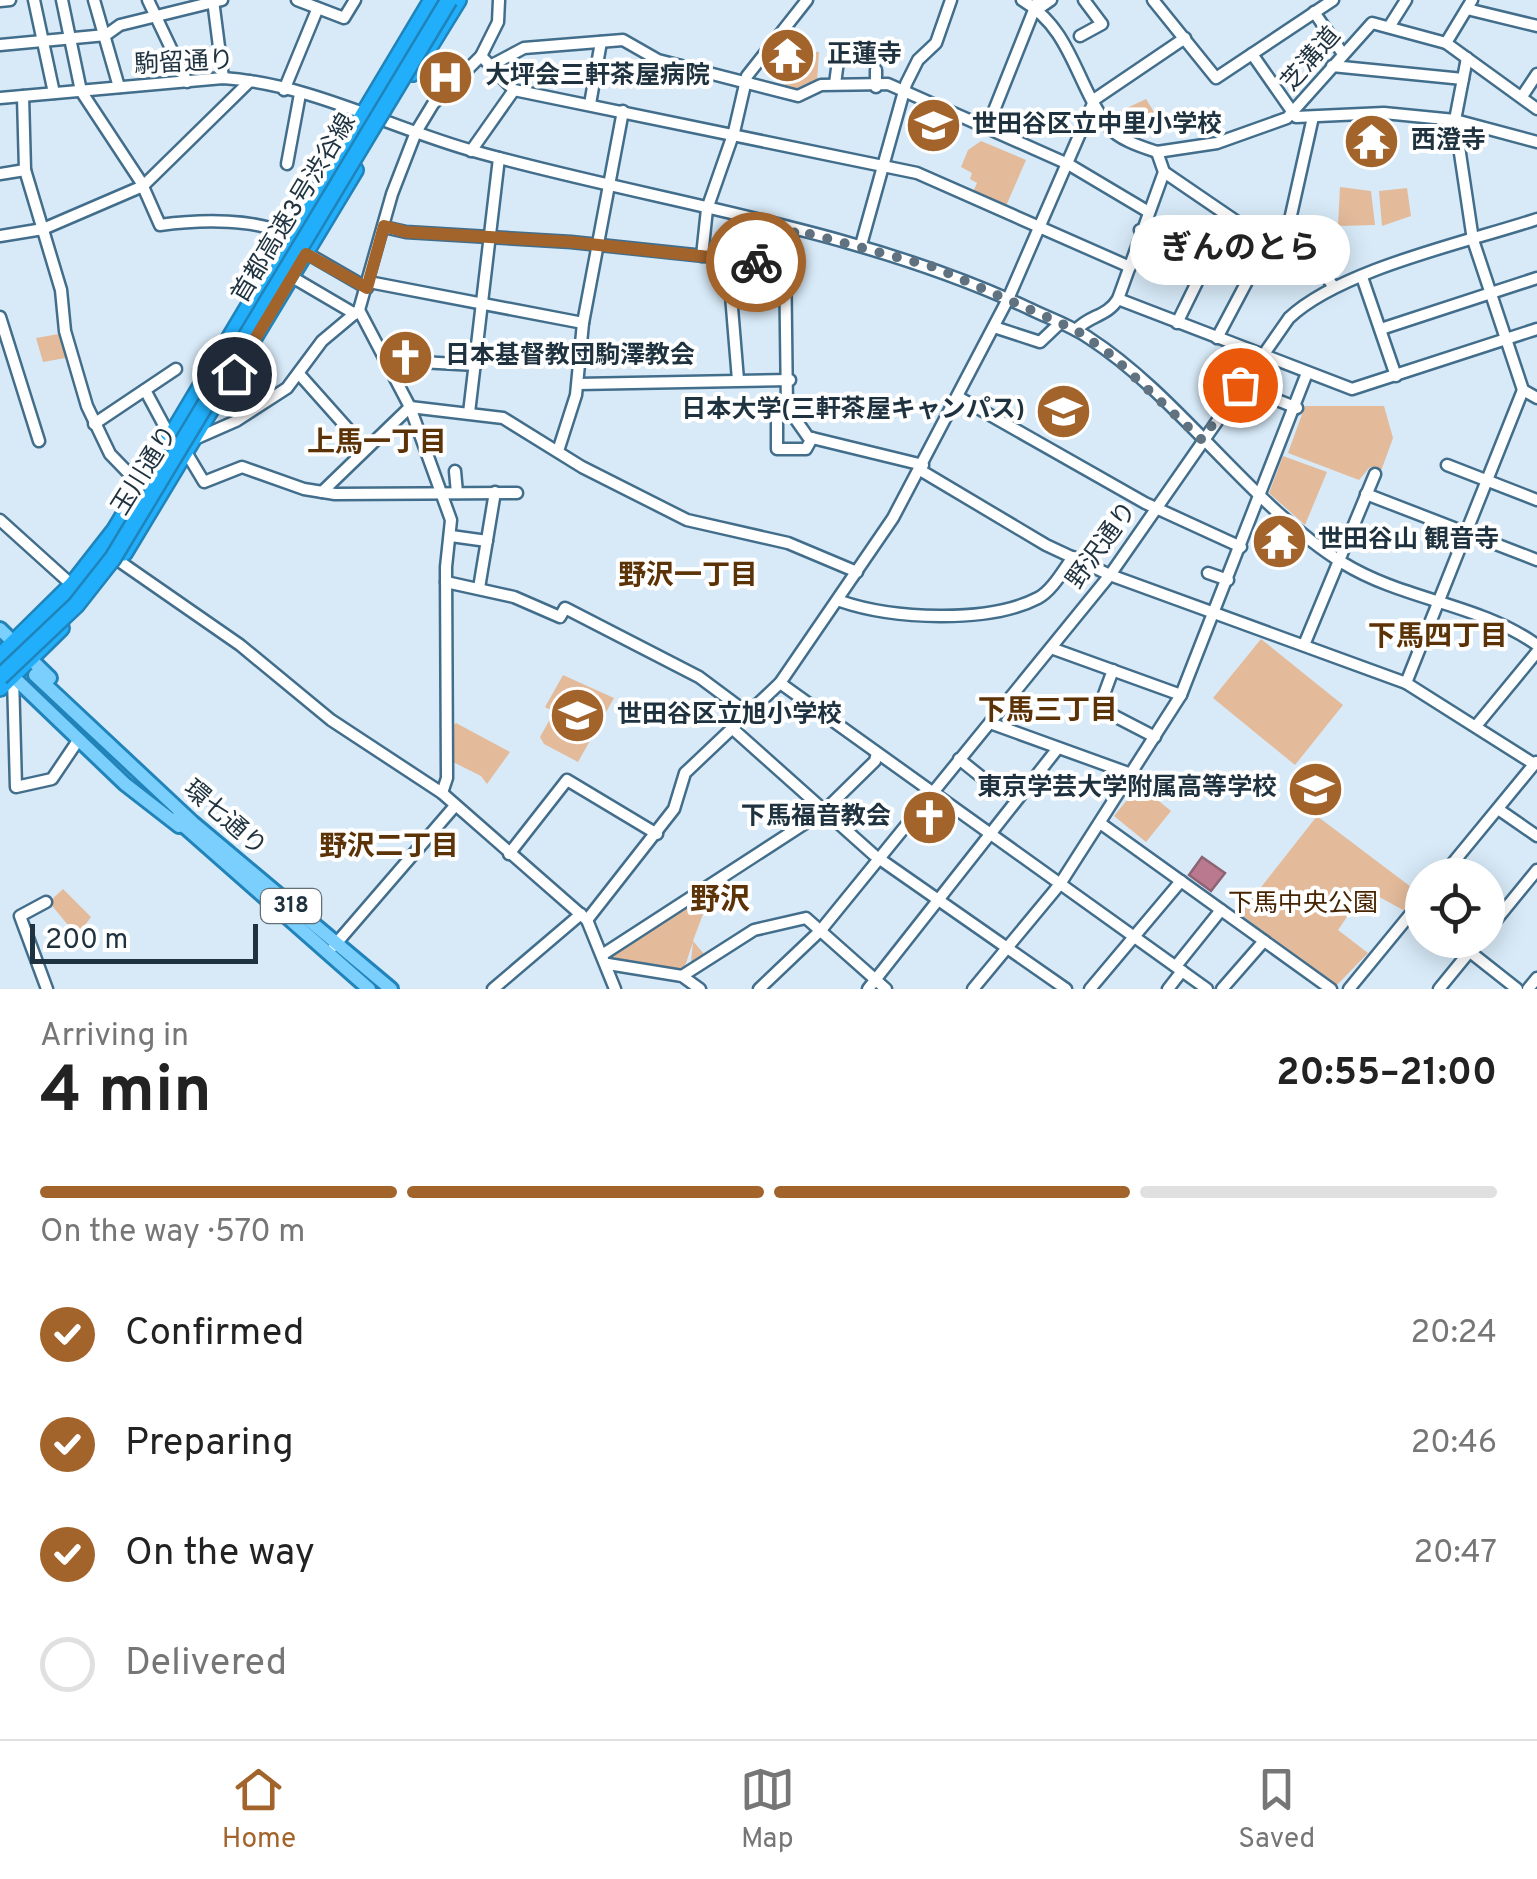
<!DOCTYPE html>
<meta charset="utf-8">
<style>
:root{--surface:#fff;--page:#f6f6f6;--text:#222;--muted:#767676;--line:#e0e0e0;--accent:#a3642c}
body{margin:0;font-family:Overpass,"Noto Sans JP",sans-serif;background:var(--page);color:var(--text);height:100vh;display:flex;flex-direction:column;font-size:38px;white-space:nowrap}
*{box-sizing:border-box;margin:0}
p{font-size:32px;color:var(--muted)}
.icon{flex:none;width:55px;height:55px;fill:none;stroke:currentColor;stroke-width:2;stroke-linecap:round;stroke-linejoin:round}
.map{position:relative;height:989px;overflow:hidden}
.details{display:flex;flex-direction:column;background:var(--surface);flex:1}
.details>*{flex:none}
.tools{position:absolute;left:1405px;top:858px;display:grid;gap:20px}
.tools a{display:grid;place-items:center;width:100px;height:100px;border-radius:50%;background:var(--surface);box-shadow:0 5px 25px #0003;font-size:50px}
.scale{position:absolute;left:30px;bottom:25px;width:228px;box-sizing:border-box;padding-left:10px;border:5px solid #1f323f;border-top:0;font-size:28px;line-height:35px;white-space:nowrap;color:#1f323f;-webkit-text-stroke:8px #fff;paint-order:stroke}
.pin{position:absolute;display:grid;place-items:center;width:85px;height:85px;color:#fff;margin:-42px;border:5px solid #fff;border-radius:50%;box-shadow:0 2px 10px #0007}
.courier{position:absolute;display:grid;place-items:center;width:100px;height:100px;margin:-50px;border:8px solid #a3642c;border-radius:50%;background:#fff;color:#222;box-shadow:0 2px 12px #0007}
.bubble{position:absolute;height:70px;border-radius:35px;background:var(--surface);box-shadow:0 5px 25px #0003;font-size:32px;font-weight:700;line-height:70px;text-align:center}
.summary em{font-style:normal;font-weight:700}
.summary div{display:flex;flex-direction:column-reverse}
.summary{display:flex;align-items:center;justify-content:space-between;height:170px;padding:0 40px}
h1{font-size:65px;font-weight:700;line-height:75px}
.bar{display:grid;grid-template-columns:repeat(4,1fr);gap:15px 10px;align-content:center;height:120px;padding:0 40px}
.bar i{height:12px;border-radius:8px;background:var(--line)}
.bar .active{background:var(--accent)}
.bar p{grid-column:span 4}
ol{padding:0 40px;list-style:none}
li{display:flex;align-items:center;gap:30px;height:110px}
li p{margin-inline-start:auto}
li .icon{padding:10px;border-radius:50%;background:var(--accent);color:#fff;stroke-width:4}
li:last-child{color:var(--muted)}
li i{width:55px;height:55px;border:5px solid var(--line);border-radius:50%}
.menu{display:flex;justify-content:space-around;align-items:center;height:140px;border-top:2px solid var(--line);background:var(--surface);font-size:28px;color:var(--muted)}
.menu a{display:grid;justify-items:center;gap:5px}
.menu .active{color:var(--accent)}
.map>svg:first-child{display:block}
</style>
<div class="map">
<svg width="1537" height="989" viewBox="0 0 1537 989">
<rect width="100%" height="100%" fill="#d8eaf8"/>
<g fill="#e3bb9b">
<path d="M802,52H819L817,82L794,91L784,89L788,75L796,72Z"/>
<path d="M1146,99L1154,112L1120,129L1110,116Z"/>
<path d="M981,141L1026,160L1006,206L973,192L977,183L970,179L972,173L961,167L968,150Z"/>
<path d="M1340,187L1371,191L1375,225L1338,226Z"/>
<path d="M1407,188L1411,216L1382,226L1379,191Z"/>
<path d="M64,333L71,357L43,362L36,338Z"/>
<path d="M1305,406H1384L1393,438L1381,471L1370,467L1359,480L1288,453Z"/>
<path d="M1283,456L1327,472L1305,525L1269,493Z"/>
<path d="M1261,639L1343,705L1295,765L1213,698Z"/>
<path d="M563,675L614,698L578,762L544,744L540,737L554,712L545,707Z"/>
<path d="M456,723L510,752L487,784L481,776L447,759V731Z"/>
<path d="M1139,785L1171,811L1146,842L1114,816Z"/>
<path d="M1317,816L1419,893L1403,910L1361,887L1346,896L1349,914L1338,930L1368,953L1337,985L1240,914Z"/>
<path d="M63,889L91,917L77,936L49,902Z"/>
<path d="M696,897L703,914L693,941L704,954L691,962L693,942L682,975L610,963L605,955Z"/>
</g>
<path fill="#ba798e" stroke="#8c6476" stroke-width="2.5" d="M1202,857L1225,873L1211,891L1189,875Z"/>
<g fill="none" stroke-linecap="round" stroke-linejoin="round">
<defs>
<g id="minor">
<path d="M34,0L54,93"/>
<path d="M62,0L81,91L141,182L160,225C197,220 261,217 292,238"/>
<path d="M94,0L119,87"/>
<path d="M148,0L187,82"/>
<path d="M213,0L223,78"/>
<path d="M297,0L344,18L355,0"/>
<path d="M1022,0C1073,30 1075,84 1109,127C1119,140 1142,147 1157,152"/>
<path d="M1153,0L1216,78L1333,0"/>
<path d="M0,1L10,0"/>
<path d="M1038,9L1051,0"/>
<path d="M1467,9L1537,26"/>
<path d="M1314,12L1343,54"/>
<path d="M1389,27L1406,0"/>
<path d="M1080,36L1102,24L1084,0"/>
<path d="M1446,43L1472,0"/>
<path d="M0,45L106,35L120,25L222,0"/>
<path d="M1252,54L1296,117L1384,113L1455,120L1537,142"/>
<path d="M481,56L514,90L917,173L1130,267"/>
<path d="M1467,58L1455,120L1473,240L1523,390L1537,398"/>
<path d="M492,65L524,48L623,40L658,60L798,96L821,85L888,84L1068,164L1147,211"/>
<path d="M1332,66L1463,79"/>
<path d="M876,70V87"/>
<path d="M835,84L839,53"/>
<path d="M284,90L317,10"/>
<path d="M1523,95L1537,74"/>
<path d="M23,96L25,170L61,290L65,331L87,406L110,454L141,486"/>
<path d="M0,98L223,78C312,84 392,129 477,152C661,203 854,227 1028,308C1048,318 1070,325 1089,338C1179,396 1251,506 1343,563C1405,601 1478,603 1537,645"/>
<path d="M590,104L601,42"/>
<path d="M987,128L1038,0"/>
<path d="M471,151L514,90"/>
<path d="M1157,152L1217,143L1287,118L1372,23L1446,43L1537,109"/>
<path d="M287,164L300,94"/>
<path d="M1164,172L1268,243L1321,270L1334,287"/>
<path d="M0,174L25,170"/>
<path d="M384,227L406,232L571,242L761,262L785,254"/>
<path d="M795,230L785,254L787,407L808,437L923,465"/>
<path d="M1140,230L1206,261"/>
<path d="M0,236L43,229L143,186L250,81"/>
<path d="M861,245L906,84L918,60L936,43L951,0"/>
<path d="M303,251L367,288"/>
<path d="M1283,251L1313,117"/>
<path d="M702,256L707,209L734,132L747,76L807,0"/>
<path d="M728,259L738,380"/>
<path d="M292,277L355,314"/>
<path d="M1362,277L1396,376"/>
<path d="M369,282L583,323"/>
<path d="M1118,299L1352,389L1537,329"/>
<path d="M359,310L410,407L451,520L446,567L447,778L442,793"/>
<path d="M0,317L39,441"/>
<path d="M1177,323L1229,217"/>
<path d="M994,327L1040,342L1060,323"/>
<path d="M1381,329L1537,278"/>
<path d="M1076,330C1089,315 1107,317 1118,299L1164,172L1157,152"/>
<path d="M1217,338L1252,272"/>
<path d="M420,362L476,365"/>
<path d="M300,375L365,448"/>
<path d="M578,384L790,380"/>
<path d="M1240,385L1297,408"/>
<path d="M145,390L166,429"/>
<path d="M960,398L1145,503L1241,547"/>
<path d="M787,407H777V449H806L812,438"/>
<path d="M469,413L499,158"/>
<path d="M94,424L176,369"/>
<path d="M195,439L236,421L287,388L322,341L359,310L392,194L416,132L433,104L481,56L498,22L499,0"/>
<path d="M558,451L576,395L583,323L623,111"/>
<path d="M186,452L204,482L242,467L304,489L335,494L517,493"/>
<path d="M1447,465L1537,500"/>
<path d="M920,470L1046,545L1110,575L1406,683L1534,764"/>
<path d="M455,471L457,493"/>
<path d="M322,492L410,407L503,418L582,467L687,520L788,543L857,572"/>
<path d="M1366,494L1537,560"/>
<path d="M0,520L72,585"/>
<path d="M451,536L487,541"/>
<path d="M119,561L240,645L331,720L442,793L587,920L615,989"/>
<path d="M1208,573L1228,580"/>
<path d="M446,582L514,597L560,617L565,608L699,677L750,715"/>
<path d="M479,588L495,492"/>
<path d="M840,601C892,619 988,624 1038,598C1052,591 1064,569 1073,557"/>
<path d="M1304,645L1375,474"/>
<path d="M1051,648L1181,695"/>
<path d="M1113,670L1099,708L1155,737"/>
<path d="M13,677L16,787L52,779L79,739"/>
<path d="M780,683L1207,989"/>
<path d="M1406,683L1523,390"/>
<path d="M990,723L1131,774"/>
<path d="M1476,726L1537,652"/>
<path d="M734,730L874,855L1066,989"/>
<path d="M959,759L995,788"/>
<path d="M1498,809L1537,836"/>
<path d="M1100,823L1331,989"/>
<path d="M509,854L567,780L657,834"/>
<path d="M1443,875L1536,762"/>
<path d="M46,902L20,916L47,989"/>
<path d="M587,920L674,809L685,773L780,683L893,518L1008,299L1095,99L1185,38"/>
<path d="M1488,930L1537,870"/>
<path d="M1455,940L1517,989"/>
<path d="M334,946L454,807"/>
<path d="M602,955L824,811L875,761L877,753"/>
<path d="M608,964L682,976L700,989"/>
<path d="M1176,966L1221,910"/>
<path d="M682,976L754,930L806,918L886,989"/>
<path d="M493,989L581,914"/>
<path d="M759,989L821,930L1110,575L1289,318C1341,269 1468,242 1537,219"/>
<path d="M868,989L1058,748"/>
<path d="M973,989L1060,884L1181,695L1307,373"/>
<path d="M1090,989L1181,881"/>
<path d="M1168,989L1182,971"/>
<path d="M1222,989L1264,941"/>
<path d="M1349,989L1422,900"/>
<path d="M1439,989L1479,940"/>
<path d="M1528,989L1537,978"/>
</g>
<g id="major">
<path d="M0,629L50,678"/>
<path d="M0,664L125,784L179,826"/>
<path d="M35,675L192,822L391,989"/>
<path d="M176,819L369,989"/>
</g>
<g id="highway">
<path d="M413,73L458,0"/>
<path d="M124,553L355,170"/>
<path d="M0,656L72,585L115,530L432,0"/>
<path d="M0,688L61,628"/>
</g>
</defs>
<use href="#minor" stroke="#426e8c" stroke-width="15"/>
<use href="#major" stroke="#2083b9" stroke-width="18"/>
<use href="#highway" stroke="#2083b9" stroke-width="20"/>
<use href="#minor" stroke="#fff" stroke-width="10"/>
<use href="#major" stroke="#7acffd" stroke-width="12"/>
<use href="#highway" stroke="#21affb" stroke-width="15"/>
<defs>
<path id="highway-bridge" d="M0,677L76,605L113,558L449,0"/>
</defs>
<use href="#highway-bridge" stroke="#2083b9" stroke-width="20" stroke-linecap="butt"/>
<use href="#highway-bridge" stroke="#21affb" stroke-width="15"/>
</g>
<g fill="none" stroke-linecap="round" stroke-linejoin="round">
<path stroke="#607280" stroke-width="10" stroke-dasharray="0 18" d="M756,262L789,251L795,230L934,267L1076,330L1110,354L1202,440L1240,385"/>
<path stroke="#a3642c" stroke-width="12" d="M234,374L306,254L367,288L384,226L406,232L571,242L756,262"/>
</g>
<defs>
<symbol id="temple-disc" viewBox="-11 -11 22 22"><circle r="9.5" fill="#a3642c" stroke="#fff"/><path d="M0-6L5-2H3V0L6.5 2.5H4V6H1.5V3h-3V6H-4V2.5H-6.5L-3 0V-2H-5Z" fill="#fff"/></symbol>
<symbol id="hospital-disc" viewBox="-11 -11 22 22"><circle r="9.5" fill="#a3642c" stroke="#fff"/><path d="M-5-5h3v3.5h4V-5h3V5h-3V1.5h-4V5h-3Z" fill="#fff"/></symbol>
<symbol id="school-disc" viewBox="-11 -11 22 22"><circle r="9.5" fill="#a3642c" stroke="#fff"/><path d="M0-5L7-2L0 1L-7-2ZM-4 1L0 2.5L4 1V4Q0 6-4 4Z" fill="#fff"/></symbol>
<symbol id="church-disc" viewBox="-11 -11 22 22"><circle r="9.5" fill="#a3642c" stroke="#fff"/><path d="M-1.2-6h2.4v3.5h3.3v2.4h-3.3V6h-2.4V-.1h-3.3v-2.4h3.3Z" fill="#fff"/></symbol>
<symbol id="university-disc" viewBox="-11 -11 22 22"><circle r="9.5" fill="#a3642c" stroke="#fff"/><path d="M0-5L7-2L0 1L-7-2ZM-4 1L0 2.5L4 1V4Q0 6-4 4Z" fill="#fff"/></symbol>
</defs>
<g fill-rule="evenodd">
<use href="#temple-disc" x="756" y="24" width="63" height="63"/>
<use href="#hospital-disc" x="414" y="46" width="63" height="63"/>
<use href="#school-disc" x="902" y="94" width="63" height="63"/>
<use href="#temple-disc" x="1340" y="110" width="63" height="63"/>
<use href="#church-disc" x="374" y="326" width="63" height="63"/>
<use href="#university-disc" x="1032" y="380" width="63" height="63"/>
<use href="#temple-disc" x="1248" y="510" width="63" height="63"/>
<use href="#school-disc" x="546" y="684" width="63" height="63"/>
<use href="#school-disc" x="1284" y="758" width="63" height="63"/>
<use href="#church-disc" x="898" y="786" width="63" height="63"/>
</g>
<g text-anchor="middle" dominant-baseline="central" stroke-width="8" stroke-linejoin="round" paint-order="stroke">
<rect fill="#fff" stroke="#627079" stroke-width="2.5" x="261" y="889" width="60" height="34" rx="8"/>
<g font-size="22" font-weight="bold" fill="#1f323f">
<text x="291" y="906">318</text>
</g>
<g font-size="25" font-weight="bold" fill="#1f323f" stroke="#fff" text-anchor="start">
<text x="827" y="56">正蓮寺</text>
<text x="485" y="77">大坪会三軒茶屋病院</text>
<text x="972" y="126">世田谷区立中里小学校</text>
<text x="1411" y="142">西澄寺</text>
<text x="445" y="357">日本基督教団駒澤教会</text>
<text x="1025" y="411" text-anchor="end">日本大学(三軒茶屋キャンパス)</text>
<text x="1318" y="541">世田谷山 観音寺</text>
<text x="617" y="716">世田谷区立旭小学校</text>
<text x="1277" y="789" text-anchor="end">東京学芸大学附属高等学校</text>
<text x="891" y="818" text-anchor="end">下馬福音教会</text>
</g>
<g font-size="25" fill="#1f323f" stroke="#fff">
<text transform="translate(1312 60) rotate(-49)">芝溝道</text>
<text transform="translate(184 64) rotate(-3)">駒留通り</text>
<text transform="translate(295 209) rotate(-59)">首都高速3号渋谷線</text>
<text transform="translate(146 471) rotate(-58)">玉川通り</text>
<text transform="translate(1103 546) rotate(-54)">野沢通り</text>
<text transform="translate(224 819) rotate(41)">環七通り</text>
</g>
<g font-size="25" fill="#472502" stroke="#fff">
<text x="1303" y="905">下馬中央公園</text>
</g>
<g font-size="28" font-weight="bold" fill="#5c3207" stroke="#fff">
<text x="377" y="444">上馬一丁目</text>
<text x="688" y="577">野沢一丁目</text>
<text x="1438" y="638">下馬四丁目</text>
<text x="1048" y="712">下馬三丁目</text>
<text x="389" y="848">野沢二丁目</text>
</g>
<g font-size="30" font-weight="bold" fill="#5c3207" stroke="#fff">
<text x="720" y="901">野沢</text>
</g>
</g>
</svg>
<div class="tools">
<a><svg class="icon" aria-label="locate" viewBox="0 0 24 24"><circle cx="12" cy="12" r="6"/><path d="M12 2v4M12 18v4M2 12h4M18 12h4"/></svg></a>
</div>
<div class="scale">200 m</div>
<div class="pin" style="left:1240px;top:385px;background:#ea580c"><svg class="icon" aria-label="bag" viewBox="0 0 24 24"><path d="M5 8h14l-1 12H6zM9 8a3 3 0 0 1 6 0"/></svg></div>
<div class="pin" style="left:234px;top:374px;background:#1f2937"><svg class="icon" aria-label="home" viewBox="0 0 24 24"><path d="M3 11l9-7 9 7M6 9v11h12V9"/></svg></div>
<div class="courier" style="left:756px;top:262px"><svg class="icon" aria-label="bike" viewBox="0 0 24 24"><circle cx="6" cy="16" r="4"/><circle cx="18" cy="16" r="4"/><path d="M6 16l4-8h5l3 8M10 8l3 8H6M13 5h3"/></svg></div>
<div class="bubble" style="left:1130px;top:215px;width:220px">ぎんのとら</div>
</div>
<section class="details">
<div class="summary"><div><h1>4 min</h1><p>Arriving in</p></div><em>20:55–21:00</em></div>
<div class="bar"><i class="active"></i><i class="active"></i><i class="active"></i><i></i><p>On the way · 570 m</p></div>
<ol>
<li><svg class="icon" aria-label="check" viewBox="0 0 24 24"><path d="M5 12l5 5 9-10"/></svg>Confirmed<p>20:24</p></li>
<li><svg class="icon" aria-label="check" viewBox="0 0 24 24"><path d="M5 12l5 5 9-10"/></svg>Preparing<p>20:46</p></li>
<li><svg class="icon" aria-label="check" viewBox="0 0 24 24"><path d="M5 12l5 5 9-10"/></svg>On the way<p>20:47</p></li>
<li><i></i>Delivered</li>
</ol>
</section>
<nav class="menu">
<a class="active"><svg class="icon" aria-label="home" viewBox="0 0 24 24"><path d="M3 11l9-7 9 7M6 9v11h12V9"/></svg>Home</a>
<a><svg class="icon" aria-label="map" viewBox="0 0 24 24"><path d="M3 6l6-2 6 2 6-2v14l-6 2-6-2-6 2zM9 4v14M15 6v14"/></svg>Map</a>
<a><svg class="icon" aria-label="saved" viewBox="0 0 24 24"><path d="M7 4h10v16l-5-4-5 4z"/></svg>Saved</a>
</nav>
